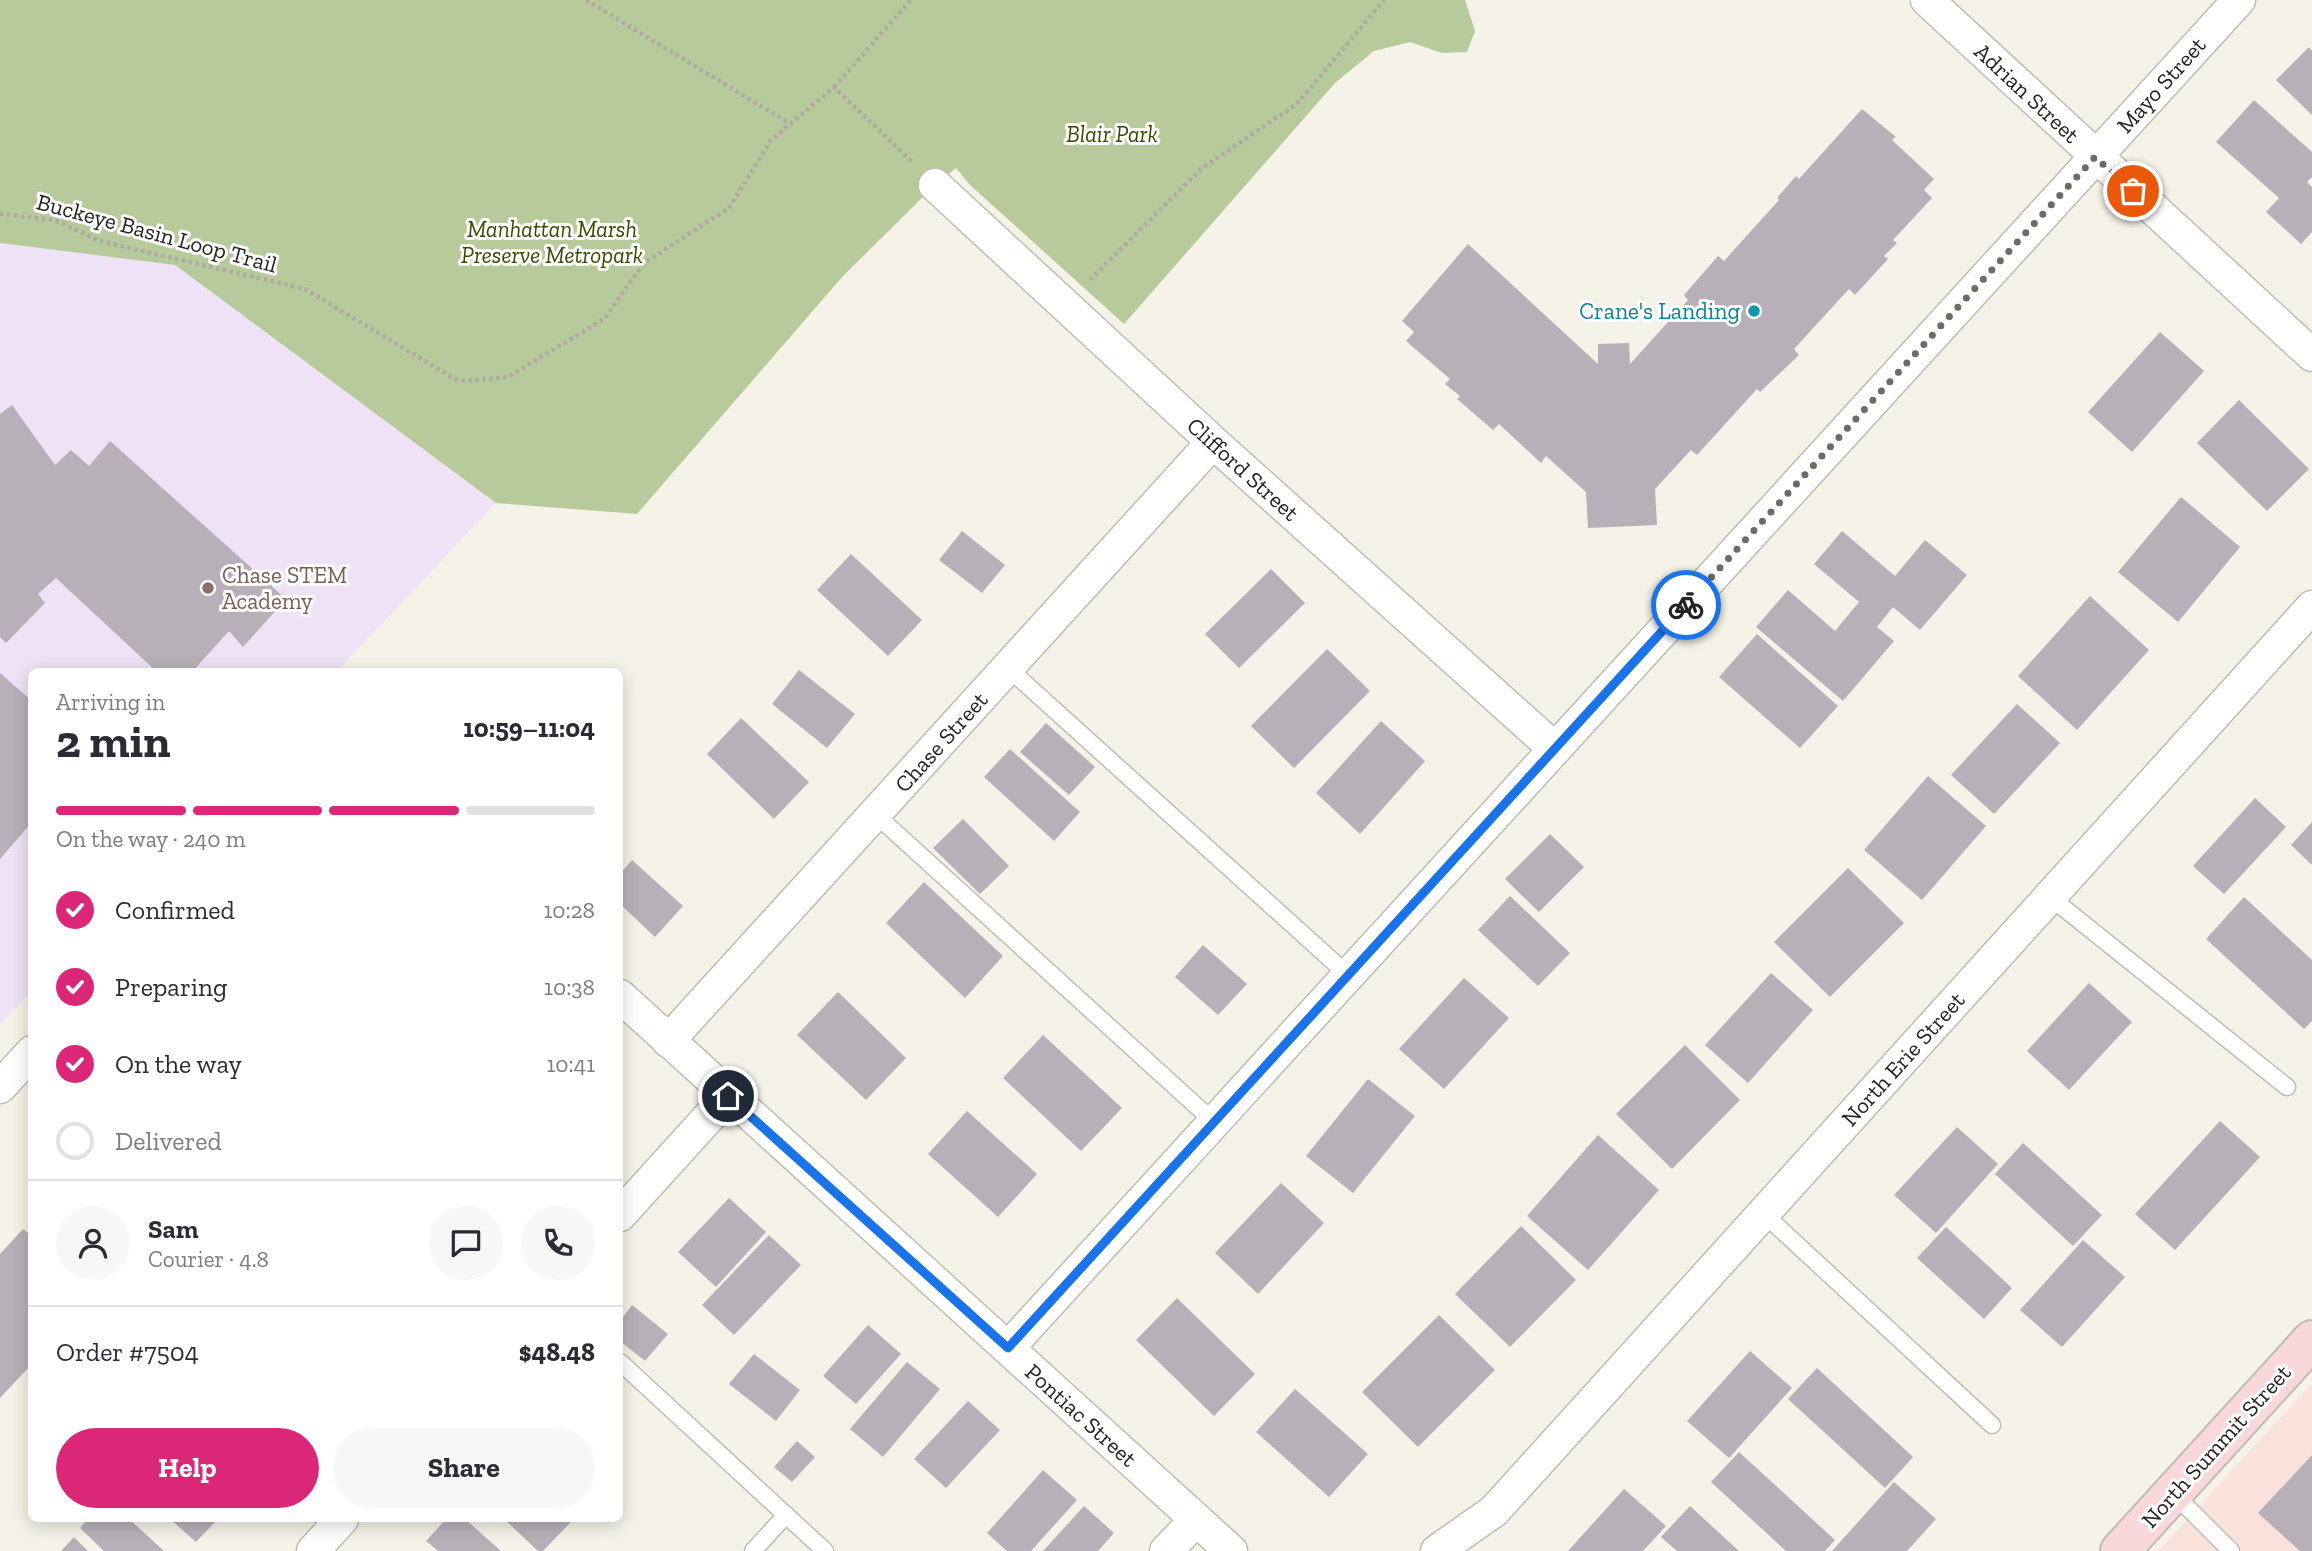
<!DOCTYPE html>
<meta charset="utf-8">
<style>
:root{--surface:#fff;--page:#f7f7f7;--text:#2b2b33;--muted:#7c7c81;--line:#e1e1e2;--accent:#db2777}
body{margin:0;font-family:"Zilla Slab",serif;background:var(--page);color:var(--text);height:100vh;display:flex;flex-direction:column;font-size:26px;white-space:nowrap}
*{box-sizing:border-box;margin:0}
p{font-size:23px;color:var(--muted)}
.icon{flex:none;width:38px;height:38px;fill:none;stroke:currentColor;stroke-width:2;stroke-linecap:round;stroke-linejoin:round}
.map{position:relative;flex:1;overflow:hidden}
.side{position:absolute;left:28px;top:668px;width:595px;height:854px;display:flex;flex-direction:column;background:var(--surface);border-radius:10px;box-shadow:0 4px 18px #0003}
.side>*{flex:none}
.pin{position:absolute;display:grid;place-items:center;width:60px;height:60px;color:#fff;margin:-30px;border:4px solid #fff;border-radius:50%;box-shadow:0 2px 7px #0007}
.courier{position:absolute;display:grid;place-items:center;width:70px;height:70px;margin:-35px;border:5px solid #1a73e8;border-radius:50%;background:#fff;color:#222;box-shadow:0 2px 9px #0007}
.headline em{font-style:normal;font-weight:800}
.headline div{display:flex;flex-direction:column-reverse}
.headline{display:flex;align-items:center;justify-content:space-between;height:119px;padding:0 28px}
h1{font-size:46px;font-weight:800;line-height:52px}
.bar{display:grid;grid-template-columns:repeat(4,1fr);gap:10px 7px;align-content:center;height:84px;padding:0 28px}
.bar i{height:9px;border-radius:5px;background:var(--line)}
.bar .active{background:var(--accent)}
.bar p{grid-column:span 4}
.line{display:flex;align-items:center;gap:18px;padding:0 28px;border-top:2px solid var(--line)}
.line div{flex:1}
.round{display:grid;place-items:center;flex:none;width:74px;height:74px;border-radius:37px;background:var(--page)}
ol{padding:0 28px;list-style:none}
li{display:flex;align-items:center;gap:21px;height:77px}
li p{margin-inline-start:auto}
li .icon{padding:7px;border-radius:50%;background:var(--accent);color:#fff;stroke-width:4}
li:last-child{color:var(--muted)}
li i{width:38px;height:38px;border:4px solid var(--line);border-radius:50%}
.button{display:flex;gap:14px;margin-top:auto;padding:14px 28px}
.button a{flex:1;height:80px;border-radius:42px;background:var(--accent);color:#fff;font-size:28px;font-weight:800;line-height:80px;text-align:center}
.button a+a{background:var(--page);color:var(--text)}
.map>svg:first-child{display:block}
</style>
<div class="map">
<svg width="2312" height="1551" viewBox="0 0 2312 1551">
<rect width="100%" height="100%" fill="#f5f2e7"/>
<path fill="#fbe1dc" d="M2312,1383V1551H2158Z"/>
<path fill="#efe2f6" d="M0,243L175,265L496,503L336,672H32L31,992L0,1025Z"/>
<path fill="#b7ca9b" d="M0,0H1465L1475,31L1467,52L1442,53L1410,42L1374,51L1335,83L1124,324L970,185L956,168L935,185L843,276L637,514L496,503L175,265L0,243Z"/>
<g fill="#b7b0b8">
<path d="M2309,47L2312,51V115L2276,80Z"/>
<path d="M2254,100L2312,152V177L2307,182L2312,187V232L2301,244L2266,212L2279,198L2216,142Z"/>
<path d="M1862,109L1896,137L1892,140L1934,179L1924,190L1932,198L1893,240L1897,243L1884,256L1888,259L1855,295L1849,289L1794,349L1799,355L1760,392L1757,389L1697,455L1691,450L1655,489L1657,525L1588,528L1586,492L1546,456L1541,463L1499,424L1493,430L1457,399L1460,396L1445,384L1450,379L1406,341L1414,332L1402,321L1468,244L1598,364V344L1629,343L1630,364L1688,300L1684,295L1718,256L1724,261L1779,200L1777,198L1796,176L1799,179Z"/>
<path d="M2160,332L2204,371L2132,452L2088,412Z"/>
<path d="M2239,400L2309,469L2267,511L2197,443Z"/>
<path d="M12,405L55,465L71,450L89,466L110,441L286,599L243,647L229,631L192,672H157L56,578L38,594L45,603L6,643L0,637V414Z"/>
<path d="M2181,497L2240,547L2178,622L2118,572Z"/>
<path d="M962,531L1005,565L982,593L939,560Z"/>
<path d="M1842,531L1895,576L1925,540L1967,575L1920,630L1893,607L1877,627L1894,641L1843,701L1756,627L1788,590L1835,631L1859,602L1814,564Z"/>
<path d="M851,554L922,620L888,656L817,590Z"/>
<path d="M1271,569L1305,603L1239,668L1205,634Z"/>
<path d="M2090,596L2149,650L2077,730L2018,676Z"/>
<path d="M1757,634L1838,706L1800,748L1719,677Z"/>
<path d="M1327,649L1370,691L1294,768L1251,726Z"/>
<path d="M799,670L855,714L827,748L772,704Z"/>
<path d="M0,673L32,701V822L0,859Z"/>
<path d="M2017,704L2060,743L1994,814L1951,775Z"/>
<path d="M741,718L809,782L774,819L707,754Z"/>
<path d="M1381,721L1425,761L1360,834L1316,793Z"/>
<path d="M1046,723L1095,767L1069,795L1020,752Z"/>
<path d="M1010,749L1080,812L1054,841L984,777Z"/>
<path d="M1928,776L1986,826L1922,900L1864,850Z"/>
<path d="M2255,798L2286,827L2224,894L2193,866Z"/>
<path d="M963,819L1009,866L980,894L933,848Z"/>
<path d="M2312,822V865L2291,845Z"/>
<path d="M1550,834L1584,867L1539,912L1505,879Z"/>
<path d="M632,860L683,906L655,937L620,904V874Z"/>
<path d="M1848,868L1904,923L1830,997L1774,942Z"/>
<path d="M924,882L1003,956L965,998L886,923Z"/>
<path d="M1510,896L1570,953L1538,986L1478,930Z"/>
<path d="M2244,897L2312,960V1021L2304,1029L2206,939Z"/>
<path d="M1203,945L1247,984L1218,1015L1175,977Z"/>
<path d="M1771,973L1813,1010L1748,1083L1705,1045Z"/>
<path d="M1464,978L1509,1018L1444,1089L1399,1049Z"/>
<path d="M2089,983L2132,1022L2069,1090L2027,1051Z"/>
<path d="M838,992L906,1058L866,1100L797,1035Z"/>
<path d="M1043,1035L1122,1108L1081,1151L1003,1078Z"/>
<path d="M1685,1045L1740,1100L1672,1169L1616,1114Z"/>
<path d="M1368,1079L1415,1116L1353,1193L1306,1156Z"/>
<path d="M967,1111L1037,1174L998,1217L928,1154Z"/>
<path d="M2220,1121L2260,1157L2175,1250L2135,1214Z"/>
<path d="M1957,1127L1998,1164L1936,1233L1894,1195Z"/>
<path d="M1598,1135L1659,1190L1588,1270L1527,1216Z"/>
<path d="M2023,1143L2102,1215L2073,1246L1995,1174Z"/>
<path d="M1281,1183L1324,1223L1258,1294L1215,1253Z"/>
<path d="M729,1198L766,1232L716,1287L678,1252Z"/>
<path d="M1521,1226L1576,1280L1510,1347L1455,1294Z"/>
<path d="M1946,1227L2012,1288L1984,1319L1917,1258Z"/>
<path d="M23,1229L32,1236V1364L0,1398V1254Z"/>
<path d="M769,1235L801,1265L734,1335L702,1305Z"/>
<path d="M2083,1240L2125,1277L2062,1347L2020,1310Z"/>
<path d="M1177,1298L1255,1374L1214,1416L1136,1340Z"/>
<path d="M632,1305L668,1334L645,1361L620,1341V1321Z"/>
<path d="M1439,1315L1495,1370L1418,1447L1362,1392Z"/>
<path d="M868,1325L901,1354L856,1404L823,1376Z"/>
<path d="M1750,1351L1792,1388L1729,1458L1687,1421Z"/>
<path d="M754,1354L800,1390L776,1421L729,1384Z"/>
<path d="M907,1362L940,1389L883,1457L850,1429Z"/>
<path d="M1817,1368L1913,1457L1885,1488L1788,1399Z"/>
<path d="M1295,1389L1368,1454L1329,1497L1256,1432Z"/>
<path d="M968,1401L1000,1430L946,1488L914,1459Z"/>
<path d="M797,1441L815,1457L792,1482L774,1467Z"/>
<path d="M1739,1452L1835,1540L1825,1551H1786L1711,1482Z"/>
<path d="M2312,1455V1551H2300L2258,1513Z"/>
<path d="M1043,1470L1077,1500L1031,1551H1007L987,1533Z"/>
<path d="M1894,1482L1936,1519L1907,1551H1832Z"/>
<path d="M1624,1489L1666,1526L1643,1551H1568Z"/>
<path d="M1084,1506L1114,1533L1098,1551H1043Z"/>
<path d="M1690,1506L1739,1551H1677L1661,1537Z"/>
<path d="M88,1519H129L164,1551H104L80,1528Z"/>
<path d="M170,1519H218L196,1542Z"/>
<path d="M446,1519H465L501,1551H438L426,1541Z"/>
<path d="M504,1519H566L570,1523L543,1551H538Z"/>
<path d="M74,1537L88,1551H61Z"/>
</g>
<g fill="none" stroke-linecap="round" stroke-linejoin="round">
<defs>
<g id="lane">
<path d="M1008,668L1348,975"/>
<path d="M875,814L1214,1122"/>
<path d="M2050,897L2287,1087"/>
<path d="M1764,1214L1992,1425"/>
<path d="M620,1362L825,1551"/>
<path d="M2173,1493L2231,1551"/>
<path d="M753,1551L786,1515"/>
</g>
<g id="street">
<path d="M1927,0L2312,355"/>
<path d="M935,185L1213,442L1555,749"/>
<path d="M620,996L1231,1551"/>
<path d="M668,1041L1213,442"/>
<path d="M0,1087L32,1052"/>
<path d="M620,1215L728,1096"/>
<path d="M1008,1348L2239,0"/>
<path d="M313,1551L342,1519"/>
<path d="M1166,1551L1196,1520"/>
<path d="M1437,1551L1494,1511L2312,607"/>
</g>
<path id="secondary" d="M2120,1551L2312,1340"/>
</defs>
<use href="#lane" stroke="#bfbcb1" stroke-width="19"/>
<use href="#street" stroke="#bfbcb1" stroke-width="35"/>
<use href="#secondary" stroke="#bfbcb1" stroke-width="42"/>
<g stroke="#aeaba3" stroke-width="4.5" stroke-dasharray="3.5 3.5" stroke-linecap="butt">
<path d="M586,0L789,123"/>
<path d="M834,87L911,0"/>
<path d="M0,214L55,220L100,241L305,289L455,379L465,381L508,377L604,319L644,263L729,208L771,140L834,87L912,162"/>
<path d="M1090,280L1201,169L1297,104L1384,0"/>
</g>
<use href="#lane" stroke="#fff" stroke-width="16"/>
<use href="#street" stroke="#fff" stroke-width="32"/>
<use href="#secondary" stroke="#f9d8dc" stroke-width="38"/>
</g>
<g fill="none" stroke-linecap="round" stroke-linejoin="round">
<path stroke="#6d6b65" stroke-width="7" stroke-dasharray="0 12.6" d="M1686,605L2095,157L2133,191"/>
<path stroke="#1a73e8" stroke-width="9" d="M728,1096L1008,1348L1686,605"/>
</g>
<circle fill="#0f9aa8" stroke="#fff" stroke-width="2.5" cx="1754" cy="311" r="7"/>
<circle fill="#8d6e63" stroke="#fff" stroke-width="2.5" cx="208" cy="588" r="7"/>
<g text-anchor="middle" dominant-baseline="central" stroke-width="6" stroke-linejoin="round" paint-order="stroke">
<g font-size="23" fill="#24231f" stroke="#fff">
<text transform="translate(2161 85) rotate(-48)">Mayo Street</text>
<text transform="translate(2027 93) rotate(43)">Adrian Street</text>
<text transform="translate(157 233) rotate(15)">Buckeye Basin Loop Trail</text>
<text transform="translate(1243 469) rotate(42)">Clifford Street</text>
<text transform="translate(941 742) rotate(-48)">Chase Street</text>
<text transform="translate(1903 1059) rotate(-48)">North Erie Street</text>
<text transform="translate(1081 1415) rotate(42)">Pontiac Street</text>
<text transform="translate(2216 1446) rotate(-48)">North Summit Street</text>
</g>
<g font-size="23" font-style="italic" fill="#364b01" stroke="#fff">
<text x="1112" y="134">Blair Park</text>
<text x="552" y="229">Manhattan Marsh<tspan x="552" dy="26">Preserve Metropark</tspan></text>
</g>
<g font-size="23" fill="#0d838f" stroke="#fff" text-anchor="end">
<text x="1740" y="311">Crane's Landing</text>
</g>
<g font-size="23" fill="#785e54" stroke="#fff" text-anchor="start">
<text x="222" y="575">Chase STEM<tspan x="222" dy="26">Academy</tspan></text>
</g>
</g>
</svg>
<div class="pin" style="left:2133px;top:191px;background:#ea580c"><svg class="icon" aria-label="bag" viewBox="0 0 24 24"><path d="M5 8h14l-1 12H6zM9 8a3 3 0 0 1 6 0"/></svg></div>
<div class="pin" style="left:728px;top:1096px;background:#1f2937"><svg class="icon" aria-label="home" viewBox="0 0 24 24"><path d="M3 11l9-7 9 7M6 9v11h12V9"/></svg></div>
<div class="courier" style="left:1686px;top:605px"><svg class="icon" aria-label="bike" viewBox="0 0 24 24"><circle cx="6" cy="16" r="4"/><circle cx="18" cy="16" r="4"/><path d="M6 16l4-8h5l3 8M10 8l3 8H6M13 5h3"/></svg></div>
<section class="side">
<div class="headline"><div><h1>2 min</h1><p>Arriving in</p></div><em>10:59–11:04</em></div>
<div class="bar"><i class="active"></i><i class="active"></i><i class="active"></i><i></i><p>On the way · 240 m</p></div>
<ol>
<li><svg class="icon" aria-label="check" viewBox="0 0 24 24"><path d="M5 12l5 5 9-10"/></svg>Confirmed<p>10:28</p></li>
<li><svg class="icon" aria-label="check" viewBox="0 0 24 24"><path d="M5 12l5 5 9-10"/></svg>Preparing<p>10:38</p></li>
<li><svg class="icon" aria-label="check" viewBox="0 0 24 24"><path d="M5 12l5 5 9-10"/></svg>On the way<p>10:41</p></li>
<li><i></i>Delivered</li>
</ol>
<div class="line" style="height:126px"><a class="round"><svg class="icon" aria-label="person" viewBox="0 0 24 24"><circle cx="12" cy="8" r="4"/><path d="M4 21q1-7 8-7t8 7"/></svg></a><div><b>Sam</b><p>Courier · 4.8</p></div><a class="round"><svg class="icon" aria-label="chat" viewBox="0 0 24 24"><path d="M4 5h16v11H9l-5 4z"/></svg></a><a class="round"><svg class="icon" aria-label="phone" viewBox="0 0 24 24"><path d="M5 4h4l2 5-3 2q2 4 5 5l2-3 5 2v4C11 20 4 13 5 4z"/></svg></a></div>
<div class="line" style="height:91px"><div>Order #7504</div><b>$48.48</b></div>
<div class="button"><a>Help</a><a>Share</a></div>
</section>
</div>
